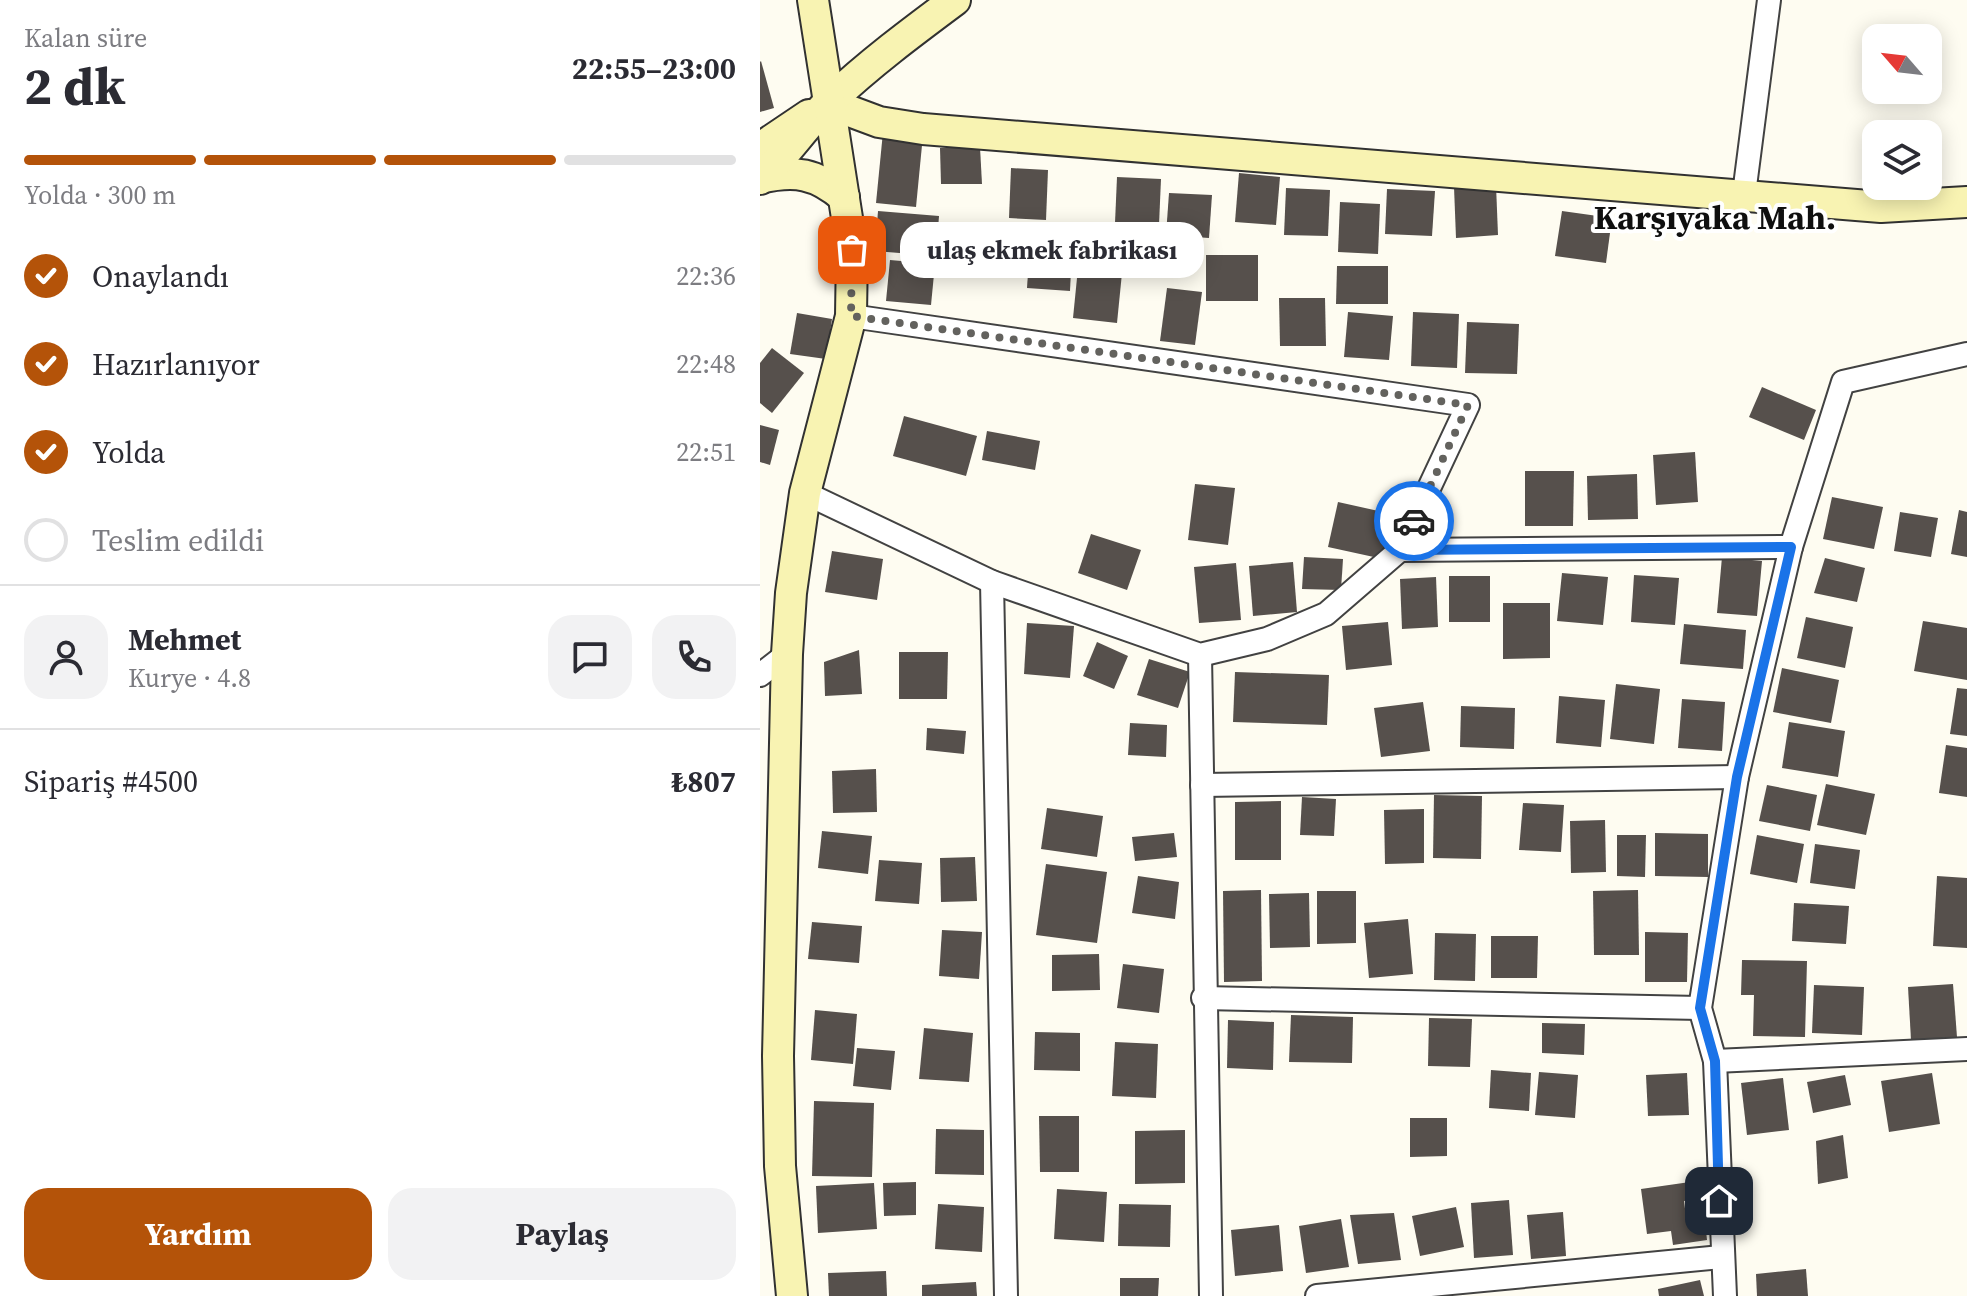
<!DOCTYPE html>
<html lang="tr">
<meta charset="utf-8">
<style>
:root{--surface:#fff;--page:#f2f2f3;--text:#2b2b33;--muted:#7c7c81;--line:#e1e1e2;--accent:#b45309}
body{margin:0;font-family:"Source Serif 4",serif;background:var(--page);color:var(--text);height:100vh;display:flex;flex-direction:column;font-size:30px;white-space:nowrap}
*{box-sizing:border-box;margin:0}
p{font-size:26px;color:var(--muted)}
.icon{flex:none;width:44px;height:44px;fill:none;stroke:currentColor;stroke-width:2;stroke-linecap:round;stroke-linejoin:round}
.map{position:relative;flex:1;overflow:hidden}
.details{display:flex;flex-direction:column;background:var(--surface);width:760px}
.details>*{flex:none}
.needle{width:52px;rotate:298deg}
.fabs{position:absolute;left:1102px;top:24px;display:grid;gap:16px}
.fabs a{display:grid;place-items:center;width:80px;height:80px;border-radius:16px;background:var(--surface);box-shadow:0 4px 20px #0003;font-size:40px}
.pin{position:absolute;display:grid;place-items:center;width:68px;height:68px;color:#fff;margin:-34px;border-radius:16px;box-shadow:0 4px 12px #0006}
.courier{position:absolute;display:grid;place-items:center;width:80px;height:80px;margin:-40px;border:6px solid #1a73e8;border-radius:50%;background:#fff;color:#222;box-shadow:0 2px 10px #0007}
.bubble{position:absolute;height:56px;border-radius:24px;background:var(--surface);box-shadow:0 4px 20px #0003;font-size:26px;font-weight:700;line-height:56px;text-align:center}
.headline em{font-style:normal;font-weight:700}
.headline div{display:flex;flex-direction:column-reverse}
.headline{display:flex;align-items:center;justify-content:space-between;height:136px;padding:0 24px}
h1{font-size:52px;font-weight:700;line-height:60px}
.bar{display:grid;grid-template-columns:repeat(4,1fr);gap:12px 8px;align-content:center;height:96px;padding:0 24px}
.bar i{height:10px;border-radius:6px;background:var(--line)}
.bar .selected{background:var(--accent)}
.bar p{grid-column:span 4}
.line{display:flex;align-items:center;gap:20px;padding:0 24px;border-top:2px solid var(--line)}
.line div{flex:1}
.round{display:grid;place-items:center;flex:none;width:84px;height:84px;border-radius:24px;background:var(--page)}
ol{padding:0 24px;list-style:none}
li{display:flex;align-items:center;gap:24px;height:88px}
li p{margin-inline-start:auto}
li .icon{padding:8px;border-radius:50%;background:var(--accent);color:#fff;stroke-width:4}
li:last-child{color:var(--muted)}
li i{width:44px;height:44px;border:4px solid var(--line);border-radius:50%}
.cta{display:flex;gap:16px;margin-top:auto;padding:16px 24px}
.cta a{flex:1;height:92px;border-radius:24px;background:var(--accent);color:#fff;font-size:32px;font-weight:700;line-height:92px;text-align:center}
.cta a+a{background:var(--page);color:var(--text)}
main{display:flex;flex:1;min-height:0}
.map>svg:first-child{display:block}
</style>
<main>
<section class="details">
<div class="headline"><div><h1>2 dk</h1><p>Kalan süre</p></div><em>22:55–23:00</em></div>
<div class="bar"><i class="selected"></i><i class="selected"></i><i class="selected"></i><i></i><p>Yolda · 300 m</p></div>
<ol>
<li><svg class="icon" aria-label="check" viewBox="0 0 24 24"><path d="M5 12l5 5 9-10"/></svg>Onaylandı<p>22:36</p></li>
<li><svg class="icon" aria-label="check" viewBox="0 0 24 24"><path d="M5 12l5 5 9-10"/></svg>Hazırlanıyor<p>22:48</p></li>
<li><svg class="icon" aria-label="check" viewBox="0 0 24 24"><path d="M5 12l5 5 9-10"/></svg>Yolda<p>22:51</p></li>
<li><i></i>Teslim edildi</li>
</ol>
<div class="line" style="height:144px"><a class="round"><svg class="icon" aria-label="person" viewBox="0 0 24 24"><circle cx="12" cy="8" r="4"/><path d="M4 21q1-7 8-7t8 7"/></svg></a><div><b>Mehmet</b><p>Kurye · 4.8</p></div><a class="round"><svg class="icon" aria-label="chat" viewBox="0 0 24 24"><path d="M4 5h16v11H9l-5 4z"/></svg></a><a class="round"><svg class="icon" aria-label="phone" viewBox="0 0 24 24"><path d="M5 4h4l2 5-3 2q2 4 5 5l2-3 5 2v4C11 20 4 13 5 4z"/></svg></a></div>
<div class="line" style="height:104px"><div>Sipariş #4500</div><b>₺807</b></div>
<div class="cta"><a>Yardım</a><a>Paylaş</a></div>
</section>
<div class="map">
<svg width="1207" height="1296" viewBox="0 0 1207 1296">
<rect width="100%" height="100%" fill="#fefcf1"/>
<g fill="#56504c">
<path d="M1,61L14,108L0,112V62Z"/>
<path d="M123,132L163,135L156,207L116,203Z"/>
<path d="M220,147L222,184H181L180,148Z"/>
<path d="M251,168L288,170L286,220L249,218Z"/>
<path d="M479,173L520,177L516,225L475,222Z"/>
<path d="M357,177L401,179L399,225L355,223Z"/>
<path d="M736,185L738,235L696,238L694,187Z"/>
<path d="M526,188L570,190L568,236L524,235Z"/>
<path d="M627,189L675,191L672,236L625,234Z"/>
<path d="M409,193L452,195L449,238L406,235Z"/>
<path d="M580,202L620,204L618,254L578,252Z"/>
<path d="M118,211L179,216L176,256L115,251Z"/>
<path d="M802,211L852,218L846,263L795,256Z"/>
<path d="M271,229L313,231L310,291L267,288Z"/>
<rect x="446" y="255" width="52" height="46"/>
<path d="M130,260L175,264L171,305L126,301Z"/>
<path d="M577,266H628V304H576Z"/>
<path d="M318,268L362,273L357,323L313,318Z"/>
<path d="M407,288L442,292L435,345L400,341Z"/>
<path d="M519,298H565L566,346H520Z"/>
<path d="M588,312L633,316L629,360L584,357Z"/>
<path d="M653,312L699,314L697,368L651,366Z"/>
<path d="M37,313L72,319L66,359L30,354Z"/>
<path d="M707,322L759,324L757,374L705,373Z"/>
<path d="M12,348L44,373L12,413L0,403V363Z"/>
<path d="M1002,387L1056,410L1044,440L989,417Z"/>
<path d="M144,416L217,436L206,476L133,456Z"/>
<path d="M0,425L19,430L10,465L0,462Z"/>
<path d="M227,431L280,441L275,470L222,460Z"/>
<path d="M935,452L938,502L896,505L893,455Z"/>
<path d="M765,471H814L813,526H765Z"/>
<path d="M877,474L878,519L828,520L827,476Z"/>
<path d="M435,484L475,488L468,545L428,540Z"/>
<path d="M1072,497L1123,507L1114,549L1063,539Z"/>
<path d="M578,502L632,514L623,559L568,547Z"/>
<path d="M1199,510L1207,512V557L1191,554Z"/>
<path d="M1140,512L1178,518L1171,557L1134,551Z"/>
<path d="M331,534L381,550L367,590L318,573Z"/>
<path d="M72,551L123,559L117,600L65,592Z"/>
<path d="M544,557L583,559L581,590L542,589Z"/>
<path d="M962,557L1002,561L997,616L957,613Z"/>
<path d="M1065,558L1105,568L1097,602L1054,593Z"/>
<path d="M533,562L537,612L493,616L489,566Z"/>
<path d="M476,563L481,620L439,623L434,567Z"/>
<path d="M802,573L848,577L843,625L797,621Z"/>
<path d="M874,575L919,578L915,625L871,622Z"/>
<rect x="689" y="576" width="41" height="46"/>
<path d="M676,577L678,627L642,629L640,579Z"/>
<path d="M743,603H790V658L743,659Z"/>
<path d="M1046,617L1093,627L1085,668L1037,658Z"/>
<path d="M1163,621L1207,628V680L1154,671Z"/>
<path d="M628,622L632,665L586,670L582,626Z"/>
<path d="M267,623L314,626L310,678L264,674Z"/>
<path d="M924,624L986,630L983,669L920,664Z"/>
<path d="M337,642L368,656L354,689L323,676Z"/>
<path d="M99,650L102,694L65,696L64,662Z"/>
<path d="M139,652H188L187,699H139Z"/>
<path d="M389,659L430,672L418,708L377,695Z"/>
<path d="M1022,668L1079,680L1071,723L1013,712Z"/>
<path d="M475,672L569,675L567,725L473,722Z"/>
<path d="M856,684L900,689L894,744L850,739Z"/>
<path d="M1197,688L1207,689V736L1190,734Z"/>
<path d="M799,696L845,700L841,747L796,743Z"/>
<path d="M922,699L965,702L962,751L918,748Z"/>
<path d="M663,702L670,751L621,757L614,708Z"/>
<path d="M701,706L755,708L754,749L700,747Z"/>
<path d="M1029,722L1085,731L1078,777L1022,768Z"/>
<path d="M370,723L407,725L406,757L368,755Z"/>
<path d="M167,728L206,731L204,754L166,750Z"/>
<path d="M1186,745L1207,748V797L1179,793Z"/>
<path d="M116,769L117,812L73,813L72,771Z"/>
<path d="M1066,784L1115,794L1106,835L1057,825Z"/>
<path d="M1007,785L1057,795L1050,831L999,821Z"/>
<path d="M674,795L722,796L721,859L673,858Z"/>
<path d="M542,797L576,799L574,836L540,835Z"/>
<path d="M521,801V860H475V802Z"/>
<path d="M763,803L804,805L801,852L759,850Z"/>
<path d="M287,808L343,816L337,857L281,849Z"/>
<path d="M664,809V863L625,864L624,810Z"/>
<path d="M845,820L846,872L811,873L810,821Z"/>
<path d="M62,831L112,836L108,874L58,868Z"/>
<path d="M414,833L417,857L375,861L372,837Z"/>
<path d="M895,833L948,834V877L895,876Z"/>
<path d="M857,835H886L885,877L857,876Z"/>
<path d="M997,835L1044,844L1037,883L990,874Z"/>
<path d="M1055,844L1100,850L1095,889L1050,883Z"/>
<path d="M215,857L217,901L181,902L180,858Z"/>
<path d="M119,860L162,863L159,904L115,901Z"/>
<path d="M286,864L347,872L337,943L276,935Z"/>
<path d="M378,876L419,882L415,919L372,913Z"/>
<path d="M1177,876L1207,878V948L1173,946Z"/>
<path d="M501,890L502,981L464,982L463,891Z"/>
<path d="M878,890L879,955H834L833,891Z"/>
<path d="M557,891H596V943L557,944Z"/>
<path d="M549,893L550,947L510,948L509,894Z"/>
<path d="M1034,903L1089,906L1086,944L1032,941Z"/>
<path d="M648,919L653,974L609,978L604,923Z"/>
<path d="M52,922L102,926L99,963L48,959Z"/>
<path d="M182,930L222,932L219,979L179,976Z"/>
<path d="M885,932L928,933L927,982H885Z"/>
<path d="M675,933L716,934L715,981L674,980Z"/>
<path d="M731,936H778L777,978H731Z"/>
<path d="M339,954L340,990L292,991V955Z"/>
<path d="M982,960L1047,961L1045,1037L993,1036L994,995H981Z"/>
<path d="M363,964L404,969L399,1013L357,1008Z"/>
<path d="M1193,984L1197,1037L1151,1040L1148,987Z"/>
<path d="M1054,985L1104,987L1102,1035L1052,1033Z"/>
<path d="M55,1010L97,1014L93,1064L51,1060Z"/>
<path d="M531,1015L593,1017L592,1063L529,1062Z"/>
<path d="M669,1018L712,1019L710,1067L668,1066Z"/>
<path d="M468,1020L514,1022L513,1070L467,1068Z"/>
<path d="M782,1023L825,1024L824,1055L782,1053Z"/>
<path d="M164,1028L213,1033L209,1082L159,1079Z"/>
<path d="M275,1032L320,1033V1071L274,1070Z"/>
<path d="M355,1042L398,1044L396,1098L352,1096Z"/>
<path d="M97,1048L135,1051L131,1090L93,1086Z"/>
<path d="M731,1070L771,1073L769,1111L729,1108Z"/>
<path d="M779,1072L818,1075L815,1118L775,1115Z"/>
<path d="M927,1073L929,1115L888,1116L886,1075Z"/>
<path d="M1172,1073L1180,1124L1129,1132L1121,1081Z"/>
<path d="M1085,1075L1091,1105L1053,1113L1047,1082Z"/>
<path d="M1023,1078L1029,1130L987,1135L981,1083Z"/>
<path d="M54,1101L114,1103L112,1177L52,1176Z"/>
<path d="M279,1116H319V1172H280Z"/>
<path d="M650,1118H687V1156L650,1157Z"/>
<path d="M176,1129L224,1130V1175L175,1174Z"/>
<path d="M425,1130V1183L375,1184V1131Z"/>
<path d="M1083,1135L1088,1178L1058,1184L1056,1141Z"/>
<path d="M156,1182V1215L124,1216L123,1183Z"/>
<path d="M930,1182L932,1200L924,1201L927,1224L945,1221L947,1240L913,1245L911,1231L887,1234L881,1189Z"/>
<path d="M114,1183L117,1229L58,1233L56,1186Z"/>
<path d="M297,1189L347,1192L344,1242L294,1239Z"/>
<path d="M749,1200L753,1255L714,1258L711,1203Z"/>
<path d="M178,1204L224,1207L222,1252L175,1249Z"/>
<path d="M359,1204L411,1205L410,1247L358,1246Z"/>
<path d="M696,1207L704,1247L660,1256L652,1216Z"/>
<path d="M803,1212L806,1256L771,1259L767,1215Z"/>
<path d="M634,1213L641,1260L598,1264L590,1215Z"/>
<path d="M581,1219L589,1267L546,1273L539,1226Z"/>
<path d="M519,1225L523,1271L475,1276L471,1230Z"/>
<path d="M1046,1269L1048,1296H997L996,1274Z"/>
<path d="M126,1271L127,1296H69L68,1273Z"/>
<path d="M360,1278H399L398,1296H360Z"/>
<path d="M940,1280L944,1296H899L898,1289Z"/>
<path d="M216,1282L217,1296H162V1285Z"/>
</g>
<g fill="none" stroke-linecap="round" stroke-linejoin="round">
<defs>
<g id="street">
<path d="M984,194L1009,0"/>
<path d="M45,493L232,582L440,655L507,639L566,614L640,550L708,405L91,316"/>
<path d="M640,550L1031,547"/>
<path d="M232,582L246,1296"/>
<path d="M440,655L451,1296"/>
<path d="M0,675L27,654"/>
<path d="M442,785L977,777"/>
<path d="M443,998L940,1008"/>
<path d="M955,1061L1207,1049"/>
<path d="M557,1296L961,1257"/>
<path d="M965,1296L955,1061L940,1008L977,777L1031,547L1083,382L1207,354"/>
</g>
<g id="secondary">
<path d="M68,103L119,122L163,129L1121,207L1207,202"/>
<path d="M0,148L49,115"/>
<path d="M0,178C35,170 56,173 84,197"/>
<path d="M0,179C26,155 45,125 70,101C109,64 152,32 195,0"/>
<path d="M32,1296L20,1166L18,1056L27,654L31,593L45,493L91,316L92,250L53,0"/>
</g>
</defs>
<use href="#street" stroke="#424242" stroke-width="26"/>
<use href="#secondary" stroke="#313131" stroke-width="34"/>
<use href="#street" stroke="#fff" stroke-width="22"/>
<use href="#secondary" stroke="#f8f3b2" stroke-width="30"/>
</g>
<g fill="none" stroke-linecap="round" stroke-linejoin="round">
<path stroke="#63625e" stroke-width="8" stroke-dasharray="0 14.4" d="M92,250L91,316L708,405L654,521"/>
<path stroke="#1a73e8" stroke-width="10" d="M654,521L640,550L1031,547L977,777L940,1008L955,1061L959,1201"/>
</g>
<g text-anchor="middle" dominant-baseline="central" stroke-width="8" stroke-linejoin="round" paint-order="stroke">
<g font-size="34" font-weight="bold" fill="#0f0f0f" stroke="#fff">
<text x="955" y="217">Karşıyaka Mah.</text>
</g>
</g>
</svg>
<div class="fabs">
<a><svg class="needle" viewBox="-14 -14 28 28"><path d="M0-13l5 13h-10z" fill="#e53935"/><path d="M0 13l5-13h-10z" fill="#7c7c81"/></svg></a>
<a><svg class="icon" aria-label="layers" viewBox="0 0 24 24"><path d="M12 4l9 5-9 5-9-5zM3 14l9 5 9-5"/></svg></a>
</div>
<div class="pin" style="left:92px;top:250px;background:#ea580c"><svg class="icon" aria-label="bag" viewBox="0 0 24 24"><path d="M5 8h14l-1 12H6zM9 8a3 3 0 0 1 6 0"/></svg></div>
<div class="pin" style="left:959px;top:1201px;background:#1f2937"><svg class="icon" aria-label="home" viewBox="0 0 24 24"><path d="M3 11l9-7 9 7M6 9v11h12V9"/></svg></div>
<div class="courier" style="left:654px;top:521px"><svg class="icon" aria-label="car" viewBox="0 0 24 24"><path d="M5 17H2v-5l4-1 3-4h7l3 4 3 1v5h-3M9 17h6M6 11h13"/><circle cx="7" cy="17" r="2"/><circle cx="17" cy="17" r="2"/></svg></div>
<div class="bubble" style="left:140px;top:222px;width:304px">ulaş ekmek fabrikası</div>
</div>
</main>
